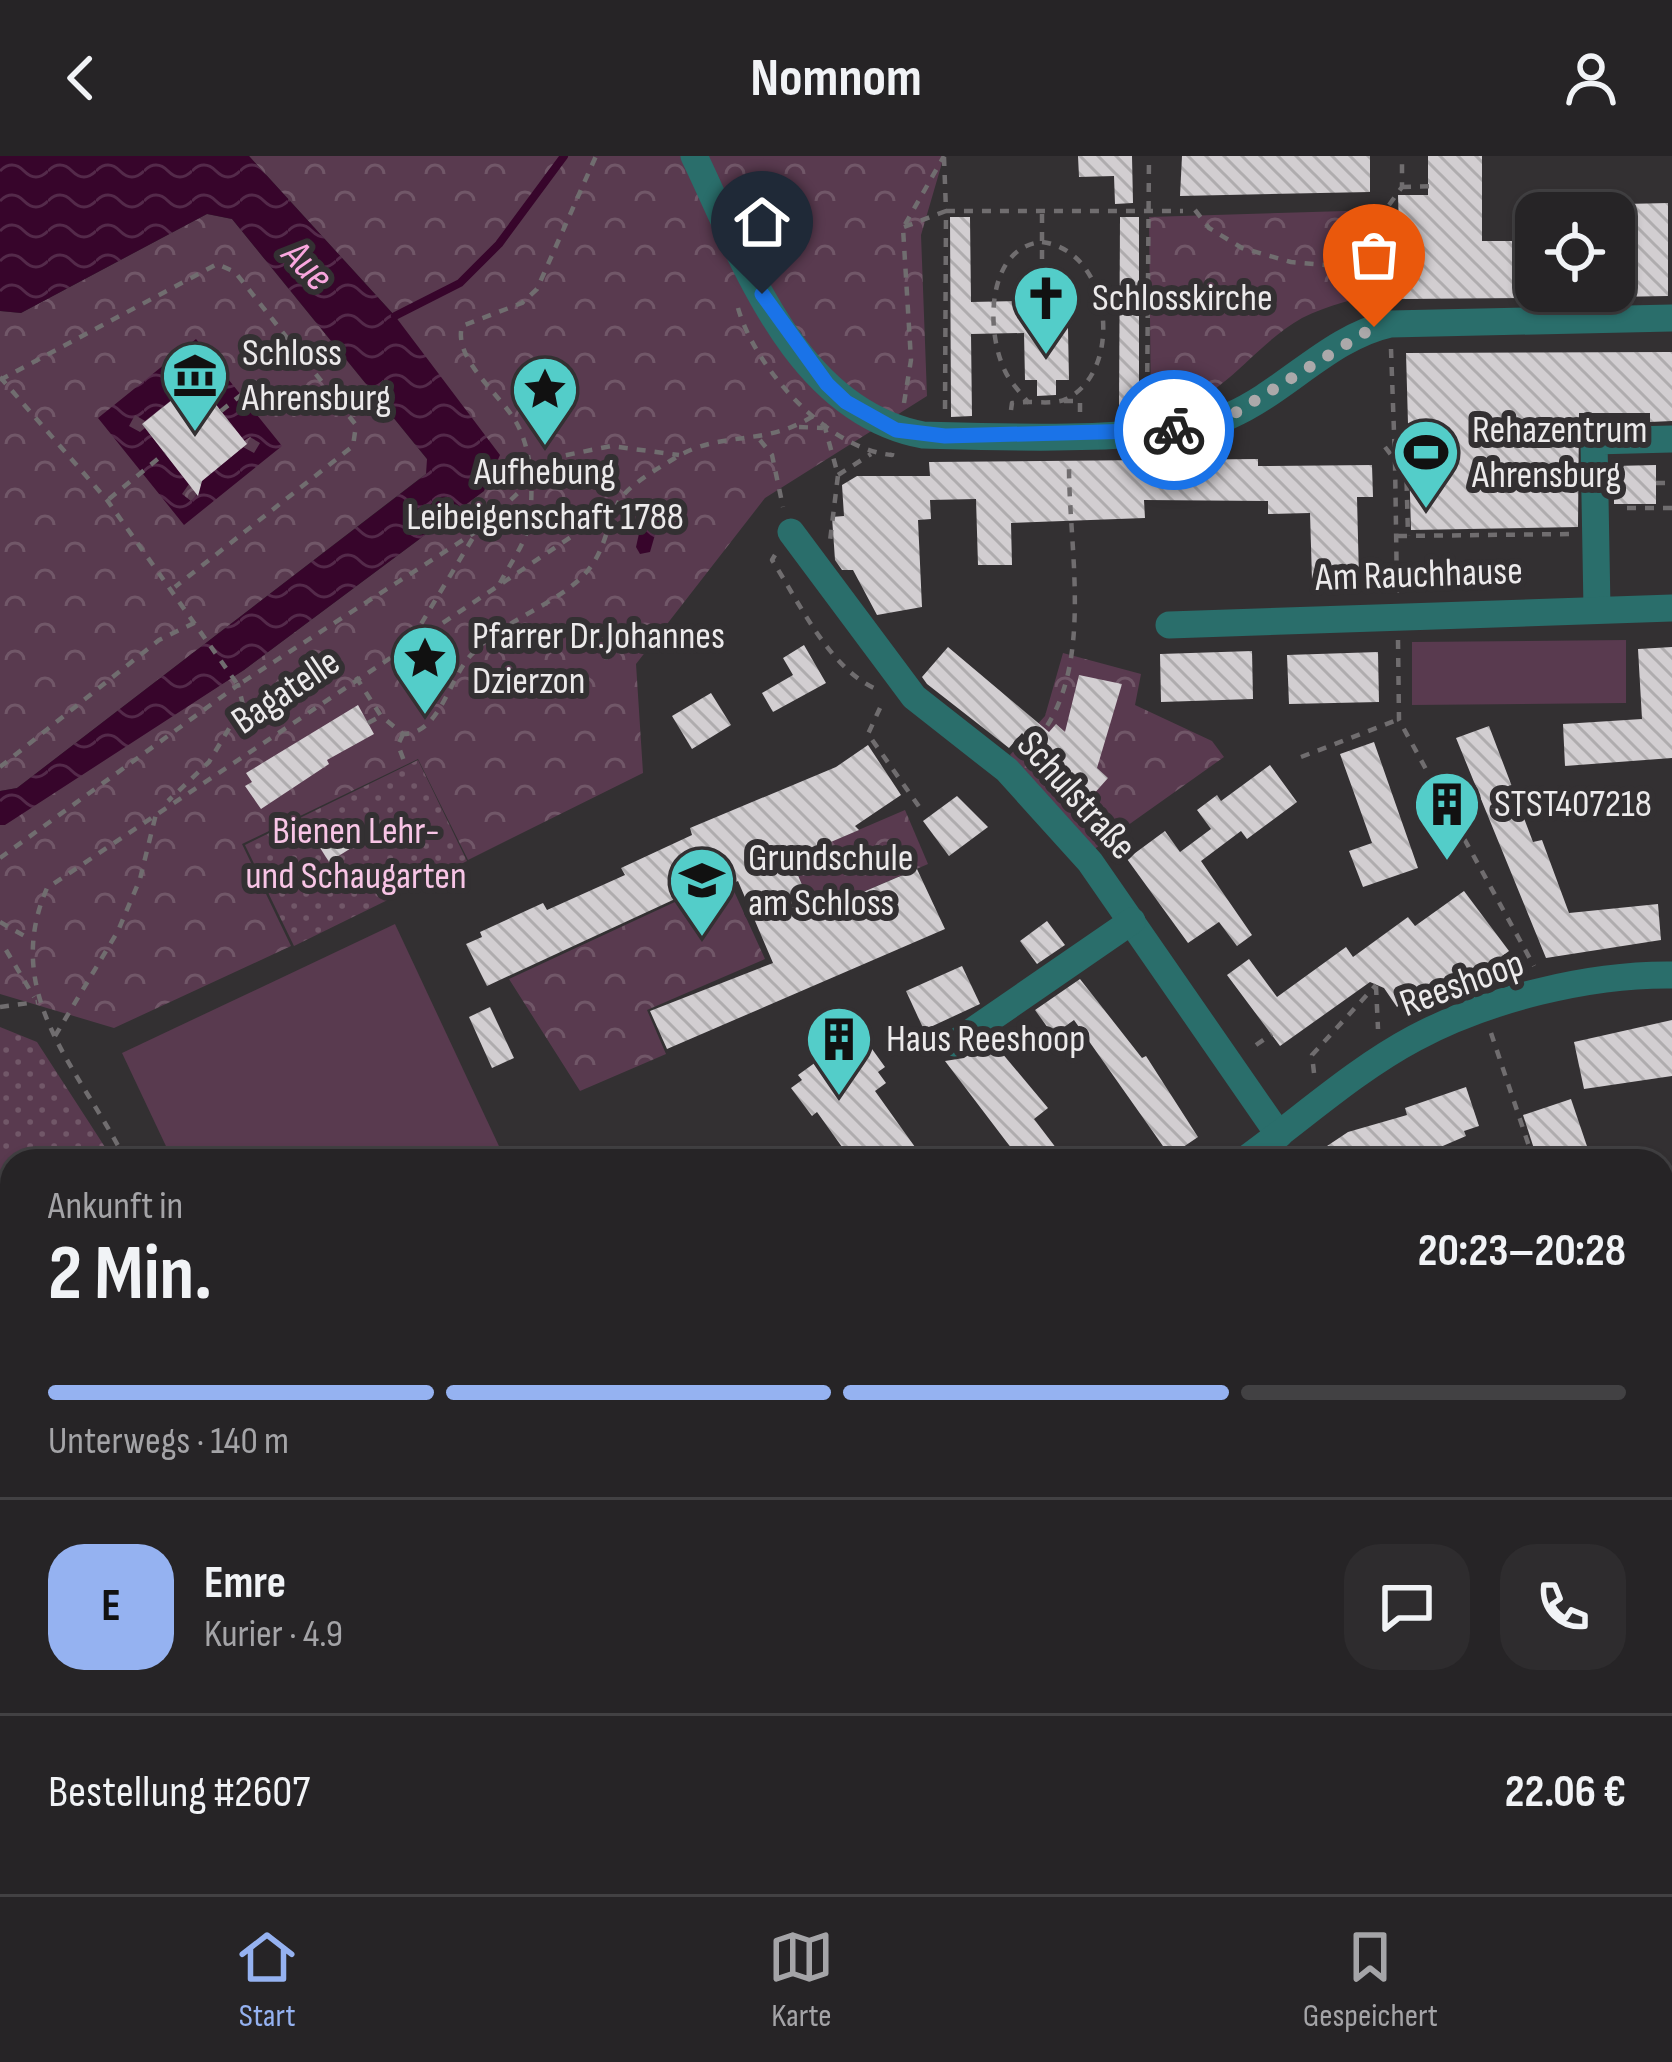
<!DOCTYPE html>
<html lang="de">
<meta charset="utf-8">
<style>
:root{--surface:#262426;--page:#2e2c2e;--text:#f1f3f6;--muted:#a4a4a7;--line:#424143;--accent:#95b2f1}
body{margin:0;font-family:"Sofia Sans Condensed",sans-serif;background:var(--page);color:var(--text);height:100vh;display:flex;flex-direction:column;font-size:45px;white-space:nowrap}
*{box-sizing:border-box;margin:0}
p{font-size:39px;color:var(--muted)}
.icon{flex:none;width:66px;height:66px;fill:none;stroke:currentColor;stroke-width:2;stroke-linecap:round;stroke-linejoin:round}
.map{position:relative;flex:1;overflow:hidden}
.sheet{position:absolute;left:0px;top:993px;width:1674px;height:747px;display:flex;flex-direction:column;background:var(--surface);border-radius:36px 36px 0 0;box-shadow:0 3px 9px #0004,0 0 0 3px var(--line)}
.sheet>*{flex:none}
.controls{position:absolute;left:1515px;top:36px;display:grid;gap:24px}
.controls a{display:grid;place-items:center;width:120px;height:120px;border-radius:24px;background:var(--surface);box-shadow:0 3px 9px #0004,0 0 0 3px var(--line);font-size:60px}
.pin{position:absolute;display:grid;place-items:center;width:102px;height:102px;color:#fff;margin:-123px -51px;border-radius:50% 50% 50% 0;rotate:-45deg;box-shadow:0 0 12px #0007}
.pin .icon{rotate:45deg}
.courier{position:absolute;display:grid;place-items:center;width:120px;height:120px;margin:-60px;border:9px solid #1a73e8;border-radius:50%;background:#fff;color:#222;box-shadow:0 3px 15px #0007}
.head em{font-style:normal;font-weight:700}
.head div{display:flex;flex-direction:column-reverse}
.head{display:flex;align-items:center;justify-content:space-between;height:204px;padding:0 48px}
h1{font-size:78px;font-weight:700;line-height:90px}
.bar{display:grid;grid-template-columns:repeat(4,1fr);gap:18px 12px;align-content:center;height:144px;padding:0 48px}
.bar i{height:15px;border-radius:9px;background:var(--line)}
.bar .current{background:var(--accent)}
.bar p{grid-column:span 4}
.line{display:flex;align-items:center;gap:30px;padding:0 48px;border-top:3px solid var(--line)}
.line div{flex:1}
.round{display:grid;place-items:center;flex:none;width:126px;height:126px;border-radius:36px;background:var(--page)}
header{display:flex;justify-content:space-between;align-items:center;height:156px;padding:0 48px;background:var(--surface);font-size:54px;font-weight:700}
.menu{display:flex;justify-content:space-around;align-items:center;height:168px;border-top:3px solid var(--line);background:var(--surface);font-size:33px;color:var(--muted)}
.menu a{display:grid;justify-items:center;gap:6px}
.menu .current{color:var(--accent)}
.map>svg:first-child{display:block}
</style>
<header><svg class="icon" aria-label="back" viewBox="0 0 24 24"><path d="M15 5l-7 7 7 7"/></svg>Nomnom<svg class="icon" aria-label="person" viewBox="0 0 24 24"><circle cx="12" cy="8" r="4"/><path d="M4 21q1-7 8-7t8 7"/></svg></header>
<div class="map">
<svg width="1672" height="1738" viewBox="0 0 1672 1738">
<defs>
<pattern id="park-crowns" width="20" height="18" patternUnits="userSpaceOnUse" patternTransform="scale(3)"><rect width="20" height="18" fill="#593a4f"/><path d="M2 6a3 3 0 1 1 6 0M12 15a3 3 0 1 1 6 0" fill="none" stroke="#715768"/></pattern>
<pattern id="garden-dots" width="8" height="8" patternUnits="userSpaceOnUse" patternTransform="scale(3)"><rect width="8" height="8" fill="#593a4f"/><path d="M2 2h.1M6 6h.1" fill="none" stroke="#715768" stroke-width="1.8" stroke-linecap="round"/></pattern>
<pattern id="water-waves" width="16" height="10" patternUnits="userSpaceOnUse" patternTransform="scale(3)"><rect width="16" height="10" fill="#37052b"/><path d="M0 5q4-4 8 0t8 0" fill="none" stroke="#542a4a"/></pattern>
<pattern id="building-back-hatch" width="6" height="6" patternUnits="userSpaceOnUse" patternTransform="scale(3)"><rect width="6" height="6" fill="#d2ced1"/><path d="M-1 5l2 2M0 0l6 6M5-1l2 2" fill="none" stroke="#afacae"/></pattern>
</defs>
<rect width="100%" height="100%" fill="#333032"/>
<g fill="#593a4f">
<path d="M1626,484V547L1412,549V486Z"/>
<path d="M395,768L506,1005H173L122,897Z"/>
</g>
<g fill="url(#park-crowns)">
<path d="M249,0H944L921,79L927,240L765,342L636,508L643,617L468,704L418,603L242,688L291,790L114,872L0,838V669L244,514L484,335L395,160Z"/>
<path d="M1380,54L1384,134C1358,143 1327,149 1302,162C1247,193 1220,252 1151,258L1149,61Z"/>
<path d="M207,58L232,63L427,303V317L17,632L0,635V155L21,157Z"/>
<path d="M1063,497L1141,518L1135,549L1212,585L1224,601L1093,694L1010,599L1045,560Z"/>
<path d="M905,654L928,708L814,757L791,703Z"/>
<path d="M705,732L710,742L733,733L765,803L647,854L666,898L580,935L509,823Z"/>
</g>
<g fill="url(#garden-dots)">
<path d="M418,604L467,705L294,790L245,689Z"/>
<path d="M0,871L37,886L114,1005H12V1159L0,1128Z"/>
<path d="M383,1728H470L475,1738H386Z"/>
</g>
<g fill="url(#water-waves)" fill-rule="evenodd">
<path d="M0,0H249L395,160L500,299L484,335L244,514L5,669H0V635L17,632L426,318L427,303L232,63L207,58L21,157L0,155Z"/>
<path d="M196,183L282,290L184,369L98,262ZM198,211L207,219L200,228L244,285L250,281L260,287L254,297L243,291L195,330L199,336L191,345L182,338L189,328L145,272L140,276L129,270L135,259L145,265L193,227L192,215Z"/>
<path d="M649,356L659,365L650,396L640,398L636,391L642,364Z"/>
</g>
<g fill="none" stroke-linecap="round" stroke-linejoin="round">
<path stroke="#37052b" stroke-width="8" d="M395,160L460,127L499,88L564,0"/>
</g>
<g fill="url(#building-back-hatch)">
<path d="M1078,0H1132L1133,47L1115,48L1114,20L1079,21Z"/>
<path d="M1182,0H1370V36L1180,40Z"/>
<path d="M1428,0H1482V85H1536V142L1401,143L1398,39H1428Z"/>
<path d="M1668,47V140L1614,141V84L1624,83V48Z"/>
<path d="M950,61H970L971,146L1023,145V121L1067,120L1069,224H1056V239L1037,240V224H1025L1024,177L971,178L972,260L951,261Z"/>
<path d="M1120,61H1139V258H1119Z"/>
<path d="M1672,196V265L1650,266V257H1579L1578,371L1411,374L1406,197Z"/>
<path d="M191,217L247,288L202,325L198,340L142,268L187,232Z"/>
<path d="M1258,303V310L1372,309L1373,341H1357L1359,423L1312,424L1310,357L1268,358V345L1144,344L1145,362L1011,367L1012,409H978L976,343L930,344L931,363L918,364L922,451L877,459L853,414H842L835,404L832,361L844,360L842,329L857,320H930L929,306Z"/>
<path d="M1656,309V348H1614V310Z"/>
<path d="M804,489L826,527L773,556L762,537L793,519L783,502Z"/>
<path d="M948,491L1049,576L1056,568L1065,576L1079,519L1122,528L1097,612L1108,622L1092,640L1069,621L1066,625L1022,577L1009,592L927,528L922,521Z"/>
<path d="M1672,491V602L1565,610L1563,568L1642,563L1638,493Z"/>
<path d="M1252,495L1253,543L1161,546L1160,498Z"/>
<path d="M1378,496L1379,546L1289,548L1287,499Z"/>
<path d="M711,537L731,569L692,593L672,560Z"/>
<path d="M358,549L374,578L327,604L329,608L261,653L245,630L252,626L246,617Z"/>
<path d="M1489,570L1533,686L1542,684L1569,757L1658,748L1661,784L1546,802L1456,582Z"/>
<path d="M1374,586L1418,712L1363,731L1349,695L1372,687L1340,598Z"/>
<path d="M868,589L901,639L855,670L859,674L791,703L814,757L917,713L945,773L667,893L650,855L773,807L738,725L718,734L714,725L487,830L466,788L482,781L480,776L543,747L547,754L625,719L621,712L692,679L690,672L836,611Z"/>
<path d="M1270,609L1297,646L1247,683L1241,675L1201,705L1252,779L1237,790L1219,766L1188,787L1127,703L1165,675L1180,696L1211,673L1197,654L1217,639L1221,645Z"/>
<path d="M957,640L988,671L949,700L923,665Z"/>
<path d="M344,670L356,689L329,706L317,687Z"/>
<path d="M1464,735L1509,795L1461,831L1453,820L1413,849L1408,842L1397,851L1384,832L1370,826L1280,890L1227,819L1249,803L1277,841L1346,791L1353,801L1408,761L1415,770Z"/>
<path d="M1047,765L1065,789L1037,808L1020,785Z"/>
<path d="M962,810L980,848L924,874L906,835Z"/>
<path d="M1080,823L1142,902L1146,900L1198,981L1170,1000L1074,864L1053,879L1035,854Z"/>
<path d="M490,851L514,902L492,912L469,861Z"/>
<path d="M1672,864V920L1584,933L1574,886Z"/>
<path d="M852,880L860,891L867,886L885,911L878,916L886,927L875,935L925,1005H852L817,956L812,960L791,932L802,924L798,919Z"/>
<path d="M991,884L1048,952L1034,963L1066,1005H1021L945,905L964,902Z"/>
<path d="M1466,931L1479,970L1464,975L1466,980L1408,1005H1331L1327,990L1348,976L1407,959L1405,952Z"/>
<path d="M1571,943L1592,1005H1538L1523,959Z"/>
</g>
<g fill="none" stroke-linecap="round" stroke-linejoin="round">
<g stroke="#706d6f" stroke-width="4.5" stroke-dasharray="9 9" stroke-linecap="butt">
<path d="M944,1L946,55H1183"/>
<path d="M1402,31L1438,30"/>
<path d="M1389,49L1402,31V0"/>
<path d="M1195,54L1209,72L1242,92L1291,106L1349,111L1386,146"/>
<path d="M904,71L946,55L945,256"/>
<path d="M1042,86C1113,95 1124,216 1066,243C1056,248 1039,246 1028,246C1020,236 1010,226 1005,215C985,174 987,91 1042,86Z"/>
<path d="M1392,95H1407"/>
<path d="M1042,121V55"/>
<path d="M738,152C755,212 827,293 892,299L893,293"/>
<path d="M1391,193L1395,304H1406L1408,380"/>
<path d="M0,221L107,344L238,529L477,375L557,301L611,290L679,299"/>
<path d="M0,224L217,108L235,116L356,269L353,290L175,431"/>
<path d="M1064,245H1080V259"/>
<path d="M904,247L911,204L903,72L944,0"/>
<path d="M1147,252L1149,0"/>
<path d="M1011,254L1012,247L1028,246"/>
<path d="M221,255L256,227"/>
<path d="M824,268L838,319L830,385"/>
<path d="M799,271L823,272"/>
<path d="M760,284L772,299L783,351"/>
<path d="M1385,291L1395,304L1397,437"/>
<path d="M838,319L871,298"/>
<path d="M1656,327H1672"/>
<path d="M109,343L165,297"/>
<path d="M1627,352H1672"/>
<path d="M1398,380L1572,378"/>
<path d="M775,399L772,404C799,446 829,512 876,533"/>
<path d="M500,427C509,409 526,387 529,367C534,335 532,294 516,266C500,238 453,203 462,170L522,147L537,133L596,0"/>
<path d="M412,483L474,380"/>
<path d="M1398,484L1399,564L1534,810"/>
<path d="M356,521L381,560L403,578C440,578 448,524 471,499C503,464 552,451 583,420C605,397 605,374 618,347C626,330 659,312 675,302C720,274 765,291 813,260"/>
<path d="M880,552L868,578L920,652"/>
<path d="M368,567L381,560"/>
<path d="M403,578L398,589L406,610"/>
<path d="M1024,597C1100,529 1068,398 1069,306"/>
<path d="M1301,601L1397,564"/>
<path d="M0,611L159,484L196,466"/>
<path d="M0,702L238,529L243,549L209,606L168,645"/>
<path d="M0,766L28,782"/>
<path d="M6,794L34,841"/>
<path d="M1376,830L1378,873"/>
<path d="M0,851L37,846"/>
<path d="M1491,877L1534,1005"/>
<path d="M55,880L118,775L140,723L156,658"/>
<path d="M1256,889L1272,878"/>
<path d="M1314,917L1312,899L1376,829"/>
<path d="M126,1005C81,914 0,840 47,732L571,381L619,342"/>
<path d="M1662,1567L1672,1563"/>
<path d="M1662,1703L1672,1698"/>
<path d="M352,1728L356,1738"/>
<path d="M378,1728L382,1738"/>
<path d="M1597,1738L1616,1728"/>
</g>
<g stroke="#2a6e6b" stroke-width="27">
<path d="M694,0C744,104 795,255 923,279C999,281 1164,288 1229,260C1285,236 1330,181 1390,168L1672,162"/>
<path d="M791,376L914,541L1007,614L1090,706L1279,979"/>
<path d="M1597,453L1594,285L1672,283"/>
<path d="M1169,469L1672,452"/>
<path d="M955,887L1132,765"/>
<path d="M1243,1005C1299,965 1353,915 1415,882C1488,843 1589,818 1672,819"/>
<path d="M1662,1260L1672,1258"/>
<path d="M726,1728L732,1738"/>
<path d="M1042,1728L1049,1738"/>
<path d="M1418,1728L1425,1738"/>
<path d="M48,1738L71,1728"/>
<path d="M803,1738L819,1728"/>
</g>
</g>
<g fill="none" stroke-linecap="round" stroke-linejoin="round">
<path stroke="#aba9aa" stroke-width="12" stroke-dasharray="0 21.6" d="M1174,274L1235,257L1374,171"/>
<path stroke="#1a73e8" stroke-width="15" d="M762,138L827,228L846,246L896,274L945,280L1174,274"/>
</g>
<defs>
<symbol id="church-pin" viewBox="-11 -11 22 30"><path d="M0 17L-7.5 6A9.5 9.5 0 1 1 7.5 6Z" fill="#53cdc9" stroke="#333032"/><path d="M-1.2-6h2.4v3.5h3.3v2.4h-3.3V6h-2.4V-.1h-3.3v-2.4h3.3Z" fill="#111"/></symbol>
<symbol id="museum-pin" viewBox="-11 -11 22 30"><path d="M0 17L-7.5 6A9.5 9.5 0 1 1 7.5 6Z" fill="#53cdc9" stroke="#333032"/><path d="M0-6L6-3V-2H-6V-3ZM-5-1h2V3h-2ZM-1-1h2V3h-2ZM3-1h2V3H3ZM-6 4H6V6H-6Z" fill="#111"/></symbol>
<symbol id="sight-pin" viewBox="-11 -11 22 30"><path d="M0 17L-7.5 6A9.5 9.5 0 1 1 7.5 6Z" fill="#53cdc9" stroke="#333032"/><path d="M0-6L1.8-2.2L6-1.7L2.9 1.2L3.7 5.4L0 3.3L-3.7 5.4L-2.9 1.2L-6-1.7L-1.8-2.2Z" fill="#111"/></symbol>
<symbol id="stadium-pin" viewBox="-11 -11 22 30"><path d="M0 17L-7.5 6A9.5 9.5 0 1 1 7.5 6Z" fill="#53cdc9" stroke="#333032"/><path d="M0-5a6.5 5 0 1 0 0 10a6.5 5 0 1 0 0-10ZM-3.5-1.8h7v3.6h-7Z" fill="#111"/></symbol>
<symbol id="building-pin" viewBox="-11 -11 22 30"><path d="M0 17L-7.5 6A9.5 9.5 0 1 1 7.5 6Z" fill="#53cdc9" stroke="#333032"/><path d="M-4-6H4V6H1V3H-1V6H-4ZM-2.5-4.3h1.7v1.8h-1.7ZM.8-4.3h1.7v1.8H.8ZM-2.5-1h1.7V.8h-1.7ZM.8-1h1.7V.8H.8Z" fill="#111"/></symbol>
<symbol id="school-pin" viewBox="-11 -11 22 30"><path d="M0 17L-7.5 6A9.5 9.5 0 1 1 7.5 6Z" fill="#53cdc9" stroke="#333032"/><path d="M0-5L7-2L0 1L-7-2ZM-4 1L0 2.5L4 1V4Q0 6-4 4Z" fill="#111"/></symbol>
</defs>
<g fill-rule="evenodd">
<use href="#church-pin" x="1008" y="104" width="76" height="104"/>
<use href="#museum-pin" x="157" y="181" width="76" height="104"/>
<use href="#sight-pin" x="507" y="195" width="76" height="104"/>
<use href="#stadium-pin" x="1388" y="258" width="76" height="104"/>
<use href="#sight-pin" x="387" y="464" width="76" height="104"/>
<use href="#building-pin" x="1409" y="610" width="76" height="104"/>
<use href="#school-pin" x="664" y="686" width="76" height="104"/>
<use href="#building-pin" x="801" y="845" width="76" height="104"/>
</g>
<g text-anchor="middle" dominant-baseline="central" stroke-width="12" stroke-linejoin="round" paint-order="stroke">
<g font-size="39" fill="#eceaeb" stroke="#333032" text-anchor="start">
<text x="1092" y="142">Schlosskirche</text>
<text x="242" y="197">Schloss<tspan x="242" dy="45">Ahrensburg</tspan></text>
<text x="1472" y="274">Rehazentrum<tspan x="1472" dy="45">Ahrensburg</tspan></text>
<text x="545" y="316" text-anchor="middle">Aufhebung<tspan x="545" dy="45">Leibeigenschaft 1788</tspan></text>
<text x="472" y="480">Pfarrer Dr.Johannes<tspan x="472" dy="45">Dzierzon</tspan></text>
<text x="1494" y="648">STST407218</text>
<text x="748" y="702">Grundschule<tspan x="748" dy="45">am Schloss</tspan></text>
<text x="886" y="883">Haus Reeshoop</text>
</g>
<g font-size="39" fill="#eceaeb" stroke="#333032">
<text transform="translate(1419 419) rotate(-2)">Am Rauchhause</text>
<text transform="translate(286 536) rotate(-34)">Bagatelle</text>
<text transform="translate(1076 640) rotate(48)">Schulstraße</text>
<text transform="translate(1462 828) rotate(-20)">Reeshoop</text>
</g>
<g font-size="39" fill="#f8c5e6" stroke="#333032">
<text x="356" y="675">Bienen Lehr-<tspan x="356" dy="45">und Schaugarten</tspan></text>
</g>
<g font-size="42" font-style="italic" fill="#f9a6de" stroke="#333032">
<text transform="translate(307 110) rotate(46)">Aue</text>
</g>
</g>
</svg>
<div class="controls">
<a><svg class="icon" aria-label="locate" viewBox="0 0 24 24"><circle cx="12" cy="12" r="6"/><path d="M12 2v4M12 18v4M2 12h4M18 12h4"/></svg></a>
</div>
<div class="pin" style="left:1374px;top:171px;background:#ea580c"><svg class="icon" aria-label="bag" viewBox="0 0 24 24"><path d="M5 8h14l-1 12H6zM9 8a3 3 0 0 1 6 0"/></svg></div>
<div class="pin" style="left:762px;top:138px;background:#1f2937"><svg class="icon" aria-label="home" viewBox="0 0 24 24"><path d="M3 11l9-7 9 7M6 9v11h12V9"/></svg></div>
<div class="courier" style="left:1174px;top:274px"><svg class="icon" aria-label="bike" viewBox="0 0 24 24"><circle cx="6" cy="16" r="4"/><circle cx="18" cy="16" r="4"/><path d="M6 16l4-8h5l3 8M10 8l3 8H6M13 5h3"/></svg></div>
<section class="sheet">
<div class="head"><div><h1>2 Min.</h1><p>Ankunft in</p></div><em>20:23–20:28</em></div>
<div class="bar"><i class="current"></i><i class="current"></i><i class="current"></i><i></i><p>Unterwegs · 140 m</p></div>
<div class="line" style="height:216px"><b class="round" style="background:var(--accent);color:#111">E</b><div><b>Emre</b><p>Kurier · 4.9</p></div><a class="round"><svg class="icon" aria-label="chat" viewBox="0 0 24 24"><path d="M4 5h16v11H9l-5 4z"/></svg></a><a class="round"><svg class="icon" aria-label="phone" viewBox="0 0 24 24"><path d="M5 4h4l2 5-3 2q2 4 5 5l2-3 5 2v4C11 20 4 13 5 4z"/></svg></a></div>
<div class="line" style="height:156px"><div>Bestellung #2607</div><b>22.06 €</b></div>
</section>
</div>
<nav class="menu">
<a class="current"><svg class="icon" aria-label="home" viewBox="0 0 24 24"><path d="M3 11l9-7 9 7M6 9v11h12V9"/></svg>Start</a>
<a><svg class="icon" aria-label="map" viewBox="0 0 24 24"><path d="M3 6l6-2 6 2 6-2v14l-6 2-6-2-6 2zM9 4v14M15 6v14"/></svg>Karte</a>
<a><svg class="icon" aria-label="saved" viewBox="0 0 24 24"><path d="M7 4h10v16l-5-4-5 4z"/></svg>Gespeichert</a>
</nav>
